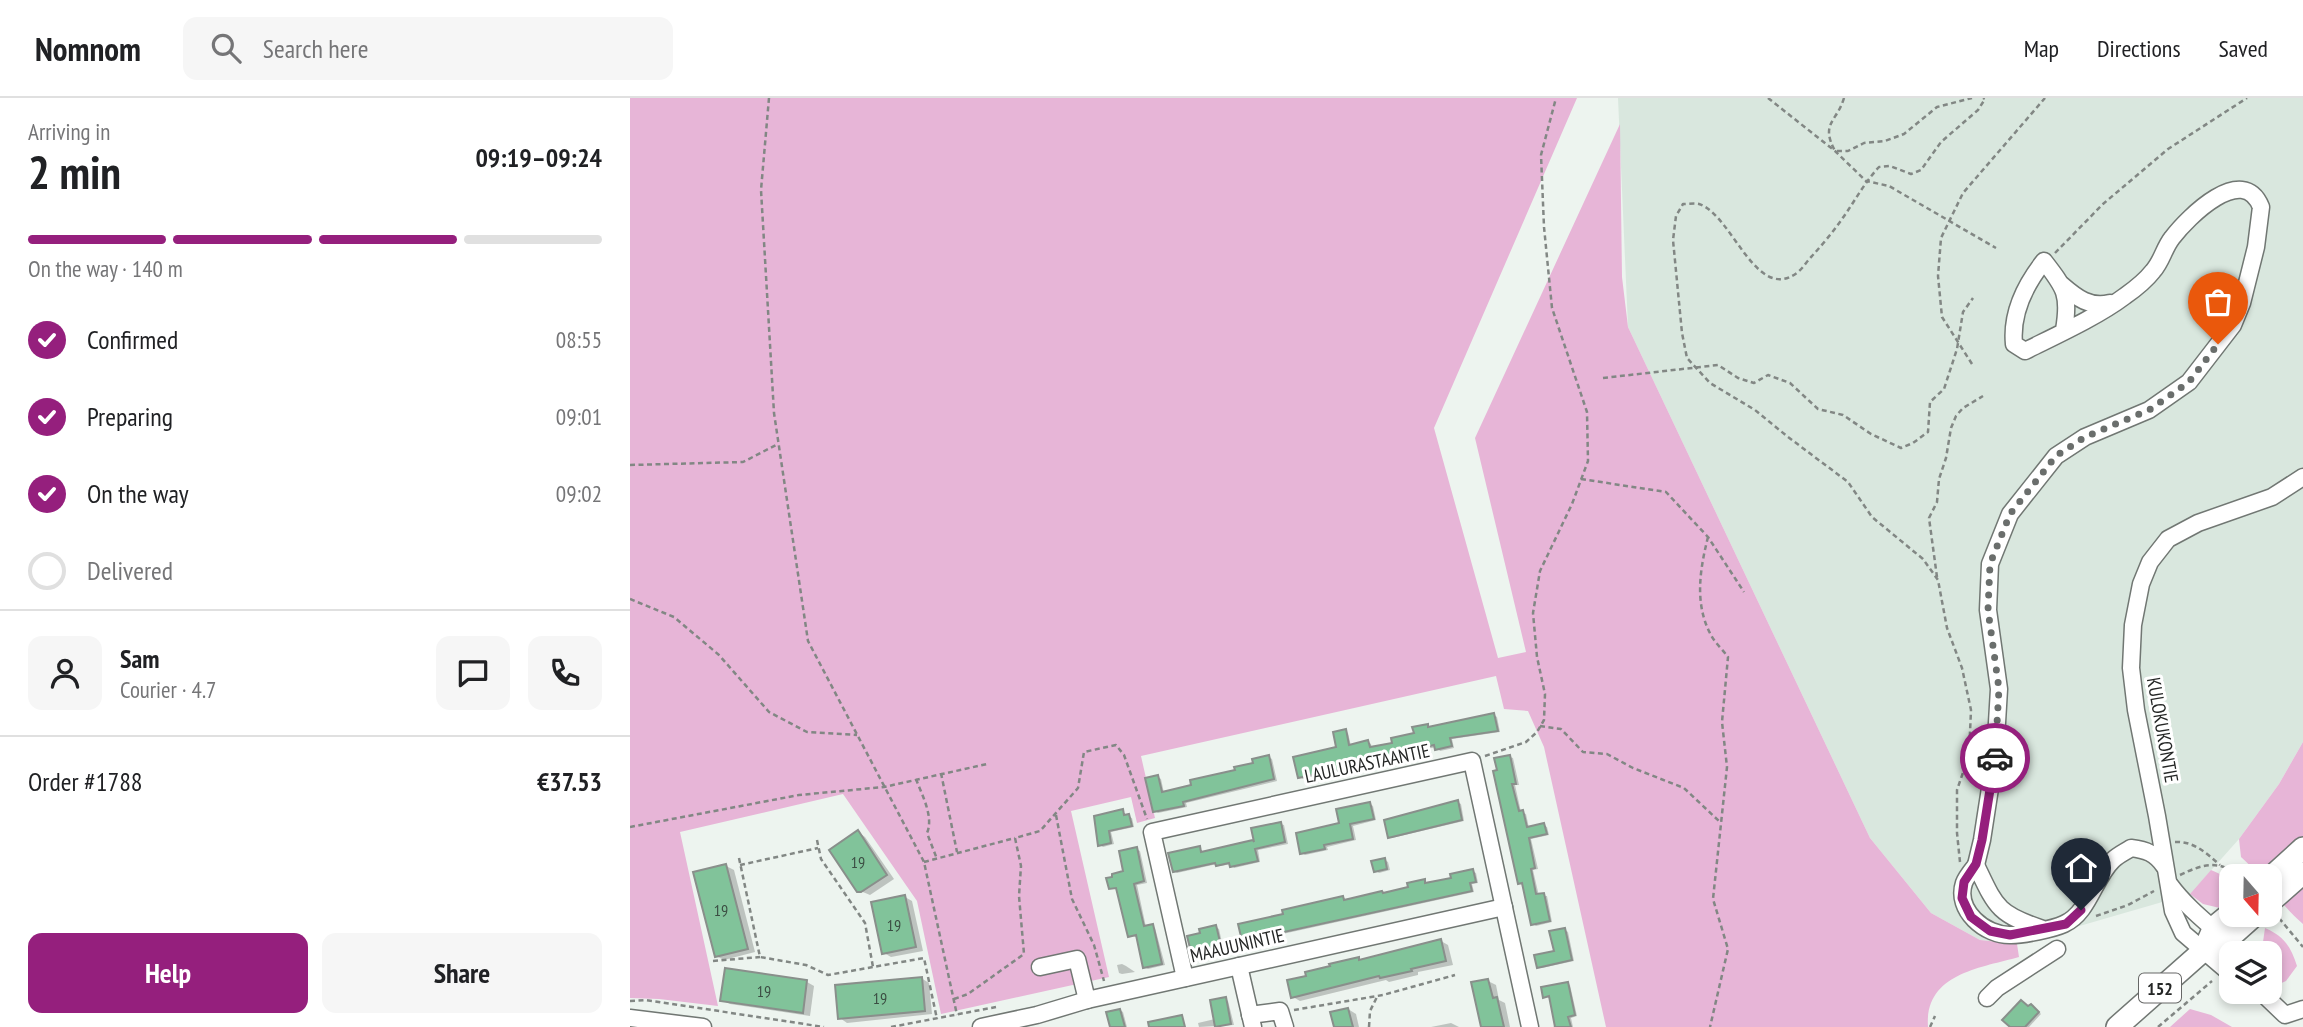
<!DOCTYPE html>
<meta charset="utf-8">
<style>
:root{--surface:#fff;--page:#f6f6f6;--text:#202124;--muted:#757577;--line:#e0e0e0;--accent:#951f7d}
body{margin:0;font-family:"PT Sans Narrow",sans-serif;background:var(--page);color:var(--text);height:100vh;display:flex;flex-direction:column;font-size:26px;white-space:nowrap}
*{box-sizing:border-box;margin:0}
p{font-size:23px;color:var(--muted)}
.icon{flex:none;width:38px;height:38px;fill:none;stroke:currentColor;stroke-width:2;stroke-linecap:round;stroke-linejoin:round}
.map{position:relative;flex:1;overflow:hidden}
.details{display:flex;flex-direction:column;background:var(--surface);width:630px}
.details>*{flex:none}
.needle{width:46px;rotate:160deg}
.buttons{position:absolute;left:1589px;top:766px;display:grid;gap:14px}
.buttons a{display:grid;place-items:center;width:63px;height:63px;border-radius:14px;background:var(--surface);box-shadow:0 4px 10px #0003;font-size:35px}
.pin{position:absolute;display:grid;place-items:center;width:60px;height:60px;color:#fff;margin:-72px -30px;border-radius:50% 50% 50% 0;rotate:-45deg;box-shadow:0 0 7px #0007}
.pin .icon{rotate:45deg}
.courier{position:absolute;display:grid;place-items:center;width:70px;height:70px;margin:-35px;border:5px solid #951f7d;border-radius:50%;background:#fff;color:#222;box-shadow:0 2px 9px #0007}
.summary em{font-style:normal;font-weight:800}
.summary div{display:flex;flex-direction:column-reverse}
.summary{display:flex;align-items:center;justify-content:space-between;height:119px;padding:0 28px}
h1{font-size:46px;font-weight:800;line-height:52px}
.bar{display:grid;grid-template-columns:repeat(4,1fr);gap:10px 7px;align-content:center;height:84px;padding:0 28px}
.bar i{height:9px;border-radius:5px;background:var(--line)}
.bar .current{background:var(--accent)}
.bar p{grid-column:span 4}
.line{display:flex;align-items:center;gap:18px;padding:0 28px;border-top:2px solid var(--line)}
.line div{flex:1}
.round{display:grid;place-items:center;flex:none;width:74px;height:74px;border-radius:14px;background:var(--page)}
ol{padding:0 28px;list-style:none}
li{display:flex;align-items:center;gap:21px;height:77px}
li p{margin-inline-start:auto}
li .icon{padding:7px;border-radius:50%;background:var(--accent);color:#fff;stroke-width:4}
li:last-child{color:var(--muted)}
li i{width:38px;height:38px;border:4px solid var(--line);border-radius:50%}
.action{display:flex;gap:14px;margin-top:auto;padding:14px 28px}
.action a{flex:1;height:80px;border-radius:14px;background:var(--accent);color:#fff;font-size:28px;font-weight:800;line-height:80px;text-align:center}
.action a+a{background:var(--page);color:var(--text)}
header{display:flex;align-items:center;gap:42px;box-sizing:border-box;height:98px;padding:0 35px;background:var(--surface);border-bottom:2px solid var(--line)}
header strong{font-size:33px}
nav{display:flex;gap:38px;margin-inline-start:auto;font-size:24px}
.search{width:490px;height:63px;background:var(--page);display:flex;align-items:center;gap:18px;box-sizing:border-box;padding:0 24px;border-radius:14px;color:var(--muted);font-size:26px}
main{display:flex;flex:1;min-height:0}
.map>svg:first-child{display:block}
</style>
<header>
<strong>Nomnom</strong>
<div class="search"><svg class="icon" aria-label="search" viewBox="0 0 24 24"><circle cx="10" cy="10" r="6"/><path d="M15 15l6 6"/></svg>Search here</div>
<nav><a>Map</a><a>Directions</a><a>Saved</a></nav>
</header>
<main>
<section class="details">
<div class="summary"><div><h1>2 min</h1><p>Arriving in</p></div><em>09:19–09:24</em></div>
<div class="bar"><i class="current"></i><i class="current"></i><i class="current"></i><i></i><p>On the way · 140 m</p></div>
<ol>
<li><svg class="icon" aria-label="check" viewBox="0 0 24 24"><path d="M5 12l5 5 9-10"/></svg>Confirmed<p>08:55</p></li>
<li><svg class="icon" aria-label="check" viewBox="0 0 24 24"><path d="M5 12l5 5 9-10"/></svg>Preparing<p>09:01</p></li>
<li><svg class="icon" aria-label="check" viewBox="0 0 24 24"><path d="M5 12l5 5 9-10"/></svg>On the way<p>09:02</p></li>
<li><i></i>Delivered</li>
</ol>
<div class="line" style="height:126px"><a class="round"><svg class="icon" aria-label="person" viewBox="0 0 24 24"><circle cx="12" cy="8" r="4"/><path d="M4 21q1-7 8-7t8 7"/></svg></a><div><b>Sam</b><p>Courier · 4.7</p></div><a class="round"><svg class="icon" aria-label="chat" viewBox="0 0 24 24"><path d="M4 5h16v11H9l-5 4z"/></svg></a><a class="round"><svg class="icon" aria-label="phone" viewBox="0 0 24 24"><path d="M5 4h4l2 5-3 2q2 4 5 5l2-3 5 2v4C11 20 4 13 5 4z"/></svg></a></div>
<div class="line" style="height:91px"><div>Order #1788</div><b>€37.53</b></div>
<div class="action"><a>Help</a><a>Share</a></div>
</section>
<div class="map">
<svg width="1673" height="929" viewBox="0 0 1673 929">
<rect width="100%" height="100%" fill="#edf4ef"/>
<path fill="#d9e7de" d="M988,0H1673V644L1649,686L1609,741L1560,796L1387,846L1350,842L1301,815L1240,740L998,229Z"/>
<g fill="#e7b5d7">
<path d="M0,0H947L804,330L868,560L896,554L845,340L990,26L992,179L998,229L1240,740L1301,815L1350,842L1387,846L1389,859C1350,870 1294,876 1298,929H976L914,649L898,613L874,611L866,578L511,658L525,720L507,725L501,699L441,713L479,879L311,916L287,803L213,696L50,734L88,908L29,901L0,900Z"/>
<path d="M1673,644V826C1651,808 1634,779 1611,759L1609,741L1649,686Z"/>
<path d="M1581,772L1601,781L1600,799L1590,810L1573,806L1560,796Z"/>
<path d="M1635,830C1654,838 1661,849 1667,868L1656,883L1647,887L1640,869V856H1634L1632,851Z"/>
<path d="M1560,911L1581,917L1602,929H1540Z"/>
</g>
<g fill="#0003">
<path d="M864,617L867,619L870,634L822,641L824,650L810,653L806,649L784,654L785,658L673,681L670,679L708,651L715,633L718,635L721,648L738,644L741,646L742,651L764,646L786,636L797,628L801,630Z"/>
<path d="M639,659L642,661L647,683L556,705L557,709L528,715L525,713L528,679L531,681L534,695L607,673Z"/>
<path d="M880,659L883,660L889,687H885L891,714L896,716L899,730L914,727L917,729L919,737L901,741L908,771L903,772L909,798H917L922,824L906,828L903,826L893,787L890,785L869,673Z"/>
<path d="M827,704L831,706L834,723L762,740L759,738Z"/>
<path d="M740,706L743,708L746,722L723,728L726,742L697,749L698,752L675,757L672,755Z"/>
<path d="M492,713L496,718L502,720L504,729L481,734L484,746L473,749L470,747Z"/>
<path d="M650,726L654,727L658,746L628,752L630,764L604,770L601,766L591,768L587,766L547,775L544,773L569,750L573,755L626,746Z"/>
<path d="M228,734L235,739L264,781L240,797L228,792Z"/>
<path d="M506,751L510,753L517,785L507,787L516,829L522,828L525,830L535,867L518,871L514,869L508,839L500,838L489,791L480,790L495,775Z"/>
<path d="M755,762L758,764L760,772L749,775L746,773Z"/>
<path d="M96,768L104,772L125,854L94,862L86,858Z"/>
<path d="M842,773L846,775L848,785L842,786L844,794L616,844L613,842L655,818L713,800L717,803L780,791L794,783L797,785L823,781Z"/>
<path d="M275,799L282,803L293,853L261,859L254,855Z"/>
<path d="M586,829L589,831L593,849L565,855L562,853Z"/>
<path d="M935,832L938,834L944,863L912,870L908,868L926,854Z"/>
<path d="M811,843L818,847L823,867L788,874V877L759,884L756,882L670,903L663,899L678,879L728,861L731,863Z"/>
<path d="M492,866L496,868L505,874L492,876L489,875L487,867Z"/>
<path d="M97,872L177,884L184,888L180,918L100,906L92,902Z"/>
<path d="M291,880L299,885L302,916L217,925L210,920Z"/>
<path d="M858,883L866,887L869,902L875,905L880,929H852Z"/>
<path d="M937,885L940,887L947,918L941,920L943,929H923L927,927L921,900L914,899Z"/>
<path d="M595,901L598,903L604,927L569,929L568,925L585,921Z"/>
<path d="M1404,909L1411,916L1399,929H1382L1399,910Z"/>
<path d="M718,911L726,916L729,929H705Z"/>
<path d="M490,912L493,914L497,929H482Z"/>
<path d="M821,925L829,929H801Z"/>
</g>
<g fill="#81c39a" stroke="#898f8b" stroke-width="2">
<path d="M864,615L868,633L820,640L822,648L805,652L804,647L782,652L783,657L668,680L663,659L706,649L703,634L716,631L719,647L738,642L740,649L762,645L761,640L784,635L782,629L798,626V629Z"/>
<path d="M639,657L644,681L553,704L554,708L523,714L515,680L528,677L532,694L561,687L560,682L605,672L604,669L623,665L622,661Z"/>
<path d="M880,657L886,686H882L889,713L893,712L897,729L914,725L917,736L899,740L905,770L901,771L906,796L914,795L920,823L901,827L892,785L888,786L863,673L867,672L864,660Z"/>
<path d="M828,702L832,722L758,740L754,722Z"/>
<path d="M740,704L744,721L720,726L723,741L694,747L695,751L670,756L666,735L709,725L706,711Z"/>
<path d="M493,711L494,717L499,716L502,728L479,733L481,745L468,748L464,718Z"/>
<path d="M651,724L655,744L625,751L628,763L600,769L599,765L586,768L585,765L543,774L538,755L570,748L571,754L623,742L624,744L621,730Z"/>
<path d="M228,732L257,777L231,794H227L199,752Z"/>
<path d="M507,749L514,783L504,786L514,828L523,826L532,866L513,870L506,837L498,839L496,831L486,790L479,791L476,780L482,779V776L493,773L489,753Z"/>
<path d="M755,760L757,771L744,774L741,763Z"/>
<path d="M96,766L118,851L85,859L63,774Z"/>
<path d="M843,771L846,784L840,785L842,793L612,843L608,826L653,816L652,812L713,798L714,802L752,793L753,795L778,789L777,785L795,781V785L821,780L820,776Z"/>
<path d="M275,797L286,849L252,856L241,804Z"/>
<path d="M586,827L591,848L561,854L557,838L570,835L569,831Z"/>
<path d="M935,830L942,862L907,870L904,857L924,853L919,833Z"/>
<path d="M811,841L816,863L781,871L782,873L750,880L749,878L661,900L657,882L676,878L675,874L700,868L699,866L729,859V862Z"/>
<path d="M95,870L177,882L173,915L90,903Z"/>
<path d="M292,879L295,913L208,921L205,887Z"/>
<path d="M858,881L863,900L867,899L874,929H851L841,884Z"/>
<path d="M938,884L945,917L938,919L941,929H925L919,898L913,900L911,889Z"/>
<path d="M596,899L601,926L585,929L580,902Z"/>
<path d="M1391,902L1398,908L1401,906L1409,914L1395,929H1380L1372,922Z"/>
<path d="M718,910L723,929H704L700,914Z"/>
<path d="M490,911L495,929H480L476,914Z"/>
<path d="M552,917L555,929H519L518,924Z"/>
</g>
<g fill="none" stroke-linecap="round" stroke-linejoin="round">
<defs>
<g id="minor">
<path d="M1432,187C1447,200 1460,210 1480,205"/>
<path d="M1346,767L1352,742L1365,658L1369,591L1358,512L1360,466L1380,416L1426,358L1455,339L1519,312L1559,284L1603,227L1612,205L1626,149L1631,109C1613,64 1558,119 1542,140C1534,150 1532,163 1523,173C1516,182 1505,191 1495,198C1467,219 1427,237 1395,253L1384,246C1381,215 1395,187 1414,163C1435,190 1440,197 1434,232"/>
<path d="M1540,787C1560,814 1587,832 1611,856"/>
<path d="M1413,831C1367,816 1366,809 1346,767C1342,772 1336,779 1334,785C1325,812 1355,838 1381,837C1394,837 1423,831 1434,826C1459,815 1464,780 1483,762C1488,757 1495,754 1501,750C1516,752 1525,755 1534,768"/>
<path d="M609,868L623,929"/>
<path d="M410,869L447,861L457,902"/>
<path d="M1601,876L1553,835L1543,813L1527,718L1506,612L1501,570L1503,527L1511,486L1520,464L1538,441L1568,425L1642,399L1673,379"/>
<path d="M555,880L522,734L842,663L900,929"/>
<path d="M1631,894L1655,917L1673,911"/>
<path d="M1357,900L1367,890L1427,851"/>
<path d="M620,917L650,913L655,929"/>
<path d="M0,920L73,929"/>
<path d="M351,929L407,917L457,902L874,809"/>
</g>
<g id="major">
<path d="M1640,780L1673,750"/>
<path d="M1640,804L1673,775"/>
<path d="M1574,852L1584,829L1601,815"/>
<path d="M1487,929L1574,852L1597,842L1625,817"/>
</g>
</defs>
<use href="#minor" stroke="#717773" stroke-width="19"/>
<use href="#major" stroke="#717773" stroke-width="24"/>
<g stroke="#828784" stroke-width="2.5" stroke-dasharray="5 3.5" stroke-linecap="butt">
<path d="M139,0L131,92L144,315L178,543L294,764L327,917"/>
<path d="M1138,0L1205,53L1236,83L1259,88L1366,150"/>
<path d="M1214,0C1207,24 1190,25 1205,53H1218L1234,45L1255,43L1274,36L1307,9L1342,0"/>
<path d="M1425,155L1473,106L1538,51L1617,0"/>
<path d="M1342,266L1312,219L1308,178L1311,140L1333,95L1415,0"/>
<path d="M973,280L1088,267L1108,280L1124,285L1138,277L1160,285L1188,311L1213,317L1241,336L1271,350L1283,345L1298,334L1300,304L1314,291L1327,251L1333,214L1343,200"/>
<path d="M0,367L113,364L148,346"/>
<path d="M951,381L1036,394L1078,439L1114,494"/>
<path d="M1078,439C1070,471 1064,506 1081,537C1085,545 1093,552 1098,559L1092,624L1097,669L1083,801L1098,851L1080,929"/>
<path d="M1307,479L1299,420L1307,404L1309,381L1316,360L1321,330L1326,318L1333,310L1353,298"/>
<path d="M0,501L44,519L89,557L139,614L177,634L227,637"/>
<path d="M910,628L931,631L953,654L977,656L1003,670L1054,690L1090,724"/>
<path d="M855,658L896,644L907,634L914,622L915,596L907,559L903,515L910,473L942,406L958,363L957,314L922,210L914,129L911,57L926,0"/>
<path d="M311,675L327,754"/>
<path d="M286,681C292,697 304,719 297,735L307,761"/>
<path d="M426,717L442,801L464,847L474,883"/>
<path d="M0,729L169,697L254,689L357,666"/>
<path d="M187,742L191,761L235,825L243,869"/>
<path d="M1545,744C1564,743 1576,755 1590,767"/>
<path d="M109,760L130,859L176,867L198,877L294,860L307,921"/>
<path d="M294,764L385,740"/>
<path d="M1330,764L1327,735V692L1339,657L1341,612L1332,570L1317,530L1308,482L1293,461L1242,419L1218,384L1158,339L1125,312L1080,285L1057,260L1052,235L1043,142L1046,118L1053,106C1058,106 1065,105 1069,106C1103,117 1126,207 1168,174C1173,170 1177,163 1182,158C1192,147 1203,134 1212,121C1225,103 1234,85 1249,69L1260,68L1281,76L1291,72L1311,44L1348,12L1355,1L1353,0"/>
<path d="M110,767L188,750"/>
<path d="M1550,777C1573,766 1589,761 1611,779"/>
<path d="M1466,818L1498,807L1524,793"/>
<path d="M1649,820L1673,849"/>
<path d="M83,863L130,859"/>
<path d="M324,901L338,896L394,856L389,798L391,768L385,740L410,733L448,690L454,654L486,647L494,657L517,721"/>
<path d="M0,903L16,902L194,929"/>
<path d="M664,912L753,897L825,877"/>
<path d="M261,929L366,909"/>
<path d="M739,929L740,913L747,899"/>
<path d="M1300,929L1305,918"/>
<path d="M1528,929L1582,883"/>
</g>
<use href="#minor" stroke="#fff" stroke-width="16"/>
<use href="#major" stroke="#fff" stroke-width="21"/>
</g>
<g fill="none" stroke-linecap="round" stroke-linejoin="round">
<path stroke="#6a6e6c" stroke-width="7" stroke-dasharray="0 12.6" d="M1365,660L1369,591L1358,512L1360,466L1380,416L1426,358L1455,339L1519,312L1559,284L1588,246"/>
<path stroke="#951f7d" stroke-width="9" d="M1365,660L1352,742L1346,766L1334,784L1332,800L1341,819L1360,833L1380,837L1436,826L1451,812"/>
</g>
<g text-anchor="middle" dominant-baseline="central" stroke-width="6" stroke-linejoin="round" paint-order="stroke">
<g font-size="16" fill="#3b4d42">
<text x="228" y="764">19</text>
<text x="91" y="812">19</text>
<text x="264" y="827">19</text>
<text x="134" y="893">19</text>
<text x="250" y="900">19</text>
</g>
<rect fill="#fff" stroke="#666766" stroke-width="2" x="1509" y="875.5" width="42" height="29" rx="5"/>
<g font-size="18" font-weight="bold" fill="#242625">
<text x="1530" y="890">152</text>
</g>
<g font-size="19" fill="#242625" stroke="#fff">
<text transform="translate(1533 632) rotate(80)">KULOKUKONTIE</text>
<text transform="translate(737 665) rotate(-12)">LAULURASTAANTIE</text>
<text transform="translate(607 847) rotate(-13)">MAAUUNINTIE</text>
</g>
</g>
</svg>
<div class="buttons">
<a><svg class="needle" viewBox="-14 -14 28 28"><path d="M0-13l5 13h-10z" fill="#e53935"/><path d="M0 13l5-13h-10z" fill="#757577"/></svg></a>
<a><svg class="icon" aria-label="layers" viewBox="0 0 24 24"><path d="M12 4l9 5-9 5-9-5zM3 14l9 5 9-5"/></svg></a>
</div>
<div class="pin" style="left:1588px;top:246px;background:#ea580c"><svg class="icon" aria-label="bag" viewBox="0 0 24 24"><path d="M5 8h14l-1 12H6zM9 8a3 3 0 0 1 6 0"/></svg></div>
<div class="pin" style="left:1451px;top:812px;background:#1f2937"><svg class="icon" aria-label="home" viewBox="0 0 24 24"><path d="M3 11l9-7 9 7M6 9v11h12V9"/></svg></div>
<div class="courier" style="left:1365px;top:660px"><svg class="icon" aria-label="car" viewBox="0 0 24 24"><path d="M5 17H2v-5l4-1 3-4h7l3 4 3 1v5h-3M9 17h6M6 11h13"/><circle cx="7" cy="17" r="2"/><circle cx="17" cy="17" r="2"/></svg></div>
</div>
</main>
